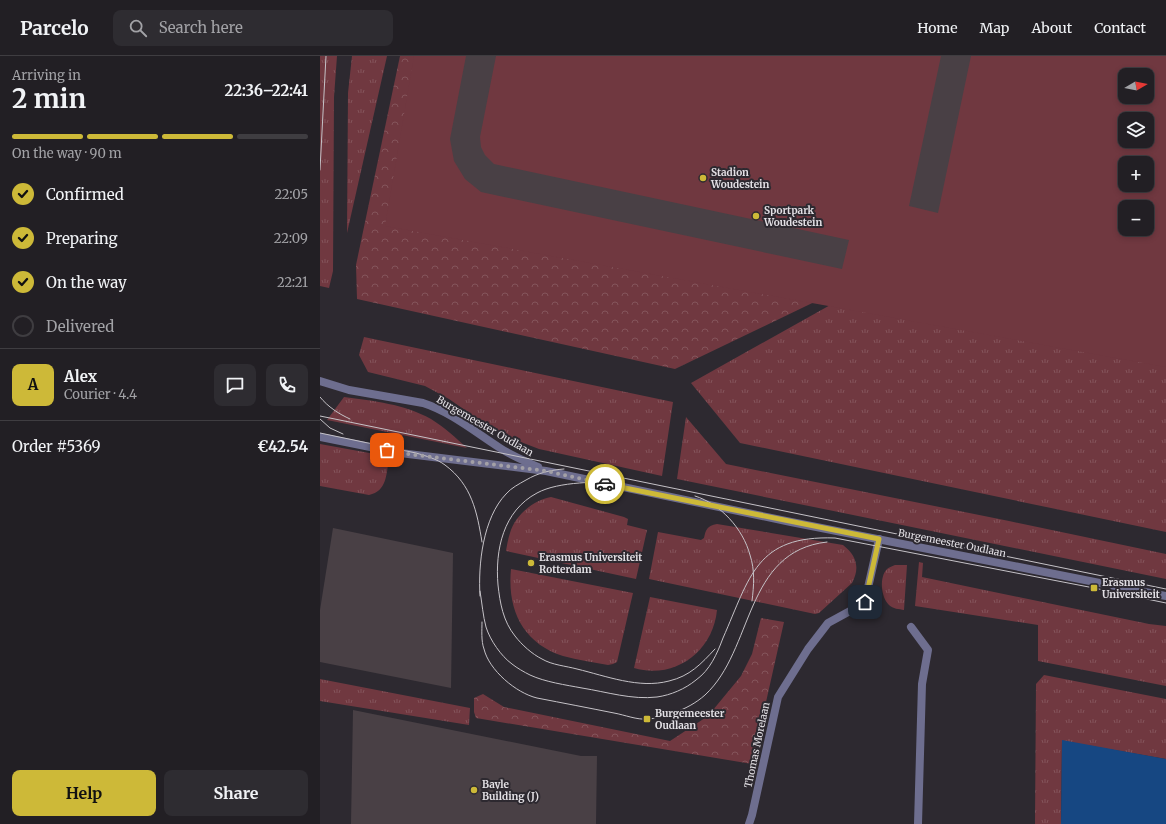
<!DOCTYPE html>
<meta charset="utf-8">
<style>
:root{--surface:#221f24;--page:#2e2c31;--text:#f1f3f6;--muted:#a2a2a6;--line:#3f3d41;--accent:#cdb938}
body{margin:0;font-family:Merriweather,serif;background:var(--page);color:var(--text);height:100vh;display:flex;flex-direction:column;font-size:15px;white-space:nowrap}
*{box-sizing:border-box;margin:0}
p{font-size:13px;color:var(--muted)}
.icon{flex:none;width:22px;height:22px;fill:none;stroke:currentColor;stroke-width:2;stroke-linecap:round;stroke-linejoin:round}
.map{position:relative;flex:1;overflow:hidden}
.details{display:flex;flex-direction:column;background:var(--surface);width:320px}
.details>*{flex:none}
.needle{width:26px;rotate:80deg}
.controls{position:absolute;left:798px;top:12px;display:grid;gap:8px}
.controls a{display:grid;place-items:center;width:36px;height:36px;border-radius:8px;background:var(--surface);box-shadow:0 2px 6px #0003,0 0 0 1px var(--line);font-size:20px}
.pin{position:absolute;display:grid;place-items:center;width:34px;height:34px;color:#fff;margin:-17px;border-radius:8px;box-shadow:0 2px 6px #0006}
.courier{position:absolute;display:grid;place-items:center;width:40px;height:40px;margin:-20px;border:3px solid #cdb938;border-radius:50%;background:#fff;color:#222;box-shadow:0 1px 5px #0007}
.head em{font-style:normal;font-weight:700}
.head div{display:flex;flex-direction:column-reverse}
.head{display:flex;align-items:center;justify-content:space-between;height:68px;padding:0 12px}
h1{font-size:26px;font-weight:700;line-height:30px}
.bar{display:grid;grid-template-columns:repeat(4,1fr);gap:6px 4px;align-content:center;height:48px;padding:0 12px}
.bar i{height:5px;border-radius:3px;background:var(--line)}
.bar .selected{background:var(--accent)}
.bar p{grid-column:span 4}
.line{display:flex;align-items:center;gap:10px;padding:0 12px;border-top:1px solid var(--line)}
.line div{flex:1}
.round{display:grid;place-items:center;flex:none;width:42px;height:42px;border-radius:8px;background:var(--page)}
ol{padding:0 12px;list-style:none}
li{display:flex;align-items:center;gap:12px;height:44px}
li p{margin-inline-start:auto}
li .icon{padding:4px;border-radius:50%;background:var(--accent);color:#111;stroke-width:4}
li:last-child{color:var(--muted)}
li i{width:22px;height:22px;border:2px solid var(--line);border-radius:50%}
.cta{display:flex;gap:8px;margin-top:auto;padding:8px 12px}
.cta a{flex:1;height:46px;border-radius:8px;background:var(--accent);color:#111;font-size:16px;font-weight:700;line-height:46px;text-align:center}
.cta a+a{background:var(--page);color:var(--text)}
header{display:flex;align-items:center;gap:24px;box-sizing:border-box;height:56px;padding:0 20px;background:var(--surface);border-bottom:1px solid var(--line)}
header strong{font-size:19px}
nav{display:flex;gap:22px;margin-inline-start:auto;font-size:14px}
.search{width:280px;height:36px;background:var(--page);display:flex;align-items:center;gap:10px;box-sizing:border-box;padding:0 14px;border-radius:8px;color:var(--muted);font-size:15px}
main{display:flex;flex:1;min-height:0}
.map>svg:first-child{display:block}
</style>
<header>
<strong>Parcelo</strong>
<div class="search"><svg class="icon" aria-label="search" viewBox="0 0 24 24"><circle cx="10" cy="10" r="6"/><path d="M15 15l6 6"/></svg>Search here</div>
<nav><a>Home</a><a>Map</a><a>About</a><a>Contact</a></nav>
</header>
<main>
<section class="details">
<div class="head"><div><h1>2 min</h1><p>Arriving in</p></div><em>22:36–22:41</em></div>
<div class="bar"><i class="selected"></i><i class="selected"></i><i class="selected"></i><i></i><p>On the way · 90 m</p></div>
<ol>
<li><svg class="icon" aria-label="check" viewBox="0 0 24 24"><path d="M5 12l5 5 9-10"/></svg>Confirmed<p>22:05</p></li>
<li><svg class="icon" aria-label="check" viewBox="0 0 24 24"><path d="M5 12l5 5 9-10"/></svg>Preparing<p>22:09</p></li>
<li><svg class="icon" aria-label="check" viewBox="0 0 24 24"><path d="M5 12l5 5 9-10"/></svg>On the way<p>22:21</p></li>
<li><i></i>Delivered</li>
</ol>
<div class="line" style="height:72px"><b class="round" style="background:var(--accent);color:#111">A</b><div><b>Alex</b><p>Courier · 4.4</p></div><a class="round"><svg class="icon" aria-label="chat" viewBox="0 0 24 24"><path d="M4 5h16v11H9l-5 4z"/></svg></a><a class="round"><svg class="icon" aria-label="phone" viewBox="0 0 24 24"><path d="M5 4h4l2 5-3 2q2 4 5 5l2-3 5 2v4C11 20 4 13 5 4z"/></svg></a></div>
<div class="line" style="height:52px"><div>Order #5369</div><b>€42.54</b></div>
<div class="cta"><a>Help</a><a>Share</a></div>
</section>
<div class="map">
<svg width="846" height="768" viewBox="0 0 846 768">
<defs>
<pattern id="grass-tufts" width="24" height="20" patternUnits="userSpaceOnUse"><rect width="24" height="20" fill="#703840"/><path d="M3 7l-1-3M5 7V3M7 7l1-3M15 17l-1-3M17 17v-4M19 17l1-3" fill="none" stroke="#84545b"/></pattern>
<pattern id="forest-crowns" width="20" height="18" patternUnits="userSpaceOnUse"><rect width="20" height="18" fill="#703840"/><path d="M2 6a3 3 0 1 1 6 0M12 15a3 3 0 1 1 6 0" fill="none" stroke="#84545b"/></pattern>
</defs>
<rect width="100%" height="100%" fill="#2d2930"/>
<g fill="url(#grass-tufts)">
<path d="M0,0H17L14,41L13,215L9,232L0,230Z"/>
<path d="M32,0H67L27,177L28,37Z"/>
<path d="M521,243L846,308V476L420,387L371,327Z"/>
<path d="M44,281L353,346L342,420L219,393L188,381L168,370L129,343L105,330L48,316L39,299Z"/>
<path d="M24,341C54,345 84,348 111,363C124,371 136,382 147,392L7,364Z"/>
<path d="M366,361L406,408L689,465L846,498V523L357,423Z"/>
<path d="M0,388L66,400L69,403C66,419 67,435 49,439L0,430Z"/>
<path d="M231,441L304,461L308,463L307,469L327,474L316,523L186,495C187,489 188,483 190,477C195,459 214,444 231,441Z"/>
<path d="M397,468L523,489C537,500 540,512 532,527L499,557L495,558L329,523L338,476L381,484L384,482C386,473 387,470 397,468Z"/>
<path d="M599,506L603,507L602,521L829,568L846,570V630L718,605V569L595,550Z"/>
<path d="M575,509H587L584,554C579,553 573,553 569,549C561,541 559,521 567,513C569,511 573,510 575,509Z"/>
<path d="M191,513L313,537L297,606L293,608L288,609C273,606 258,604 243,600C203,587 187,554 191,513Z"/>
<path d="M330,541L397,554C393,596 354,624 314,612Z"/>
<path d="M724,619L846,643V703L742,685L741,768H715L716,628Z"/>
<path d="M0,623L150,652L149,669L0,645Z"/>
</g>
<g fill="url(#forest-crowns)">
<path d="M80,0H115L511,238L355,313L37,243L36,209Z"/>
<path d="M441,562L464,566L432,708L156,662L154,656V642L163,638L184,651L350,685L388,660L421,620L432,598Z"/>
</g>
<path fill="#703840" fill-rule="evenodd" d="M94,0H846V311L65,170ZM805,19H827V41H805ZM805,63H827V85H805ZM805,107H827V129H805ZM805,151H827V173H805Z"/>
<path fill="#164782" d="M742,684L846,703V768H741Z"/>
<g fill="#494045">
<path d="M146,0H176L160,81L161,91L165,99L174,108L529,184L522,213L161,136L145,123L134,105L130,83Z"/>
<path d="M621,0H651L618,157L589,150Z"/>
<path d="M13,472L133,497L131,632L0,606V554Z"/>
<path d="M33,654L261,700H277L276,768H31Z"/>
</g>
<g fill="none" stroke-linecap="round" stroke-linejoin="round">
<path stroke="#6e6e8f" stroke-width="8" d="M591,571L608,594L602,628L598,768"/>
<g stroke="#6e6e8f" stroke-width="8">
<path d="M0,325L29,334L103,347C131,356 155,376 180,392C192,400 205,405 218,411"/>
<path d="M0,381L80,397L226,415L471,466L846,540"/>
<path d="M429,768L432,759L458,641L488,593L508,567L541,549L545,545L559,483"/>
</g>
<g stroke="#c5c2c7" stroke-width="1">
<path d="M0,114L6,0"/>
<path d="M0,341C8,351 19,358 30,363"/>
<path d="M0,360L846,533"/>
<path d="M0,363L10,372L23,378"/>
<path d="M0,377L96,397C106,400 117,403 125,409C152,429 157,456 162,486"/>
<path d="M303,426C279,426 239,425 217,437C183,455 175,494 178,529C180,547 183,565 195,580C202,589 212,598 222,603C232,609 246,610 257,613C286,620 319,633 349,625C370,620 381,608 395,593"/>
<path d="M375,440C401,448 423,473 430,499C435,514 434,529 432,545"/>
<path d="M160,535C162,547 163,560 166,571C170,584 181,600 192,608C197,612 204,616 210,619C225,626 246,629 262,632C287,636 312,644 337,641C351,639 365,633 376,624C390,614 397,598 403,582C430,521 436,479 515,482L774,532L846,547"/>
<path d="M160,540C158,508 163,462 186,438C191,432 199,428 206,424C218,417 230,414 244,413"/>
<path d="M162,566C162,574 161,585 164,593C169,614 196,637 217,642C243,647 269,652 294,657C305,659 317,664 327,663C336,663 346,659 353,657C365,653 376,647 385,639C434,594 424,495 507,486"/>
</g>
</g>
<g fill="none" stroke-linecap="round" stroke-linejoin="round">
<path stroke="#a3a0a6" stroke-width="4" stroke-dasharray="0 7.2" d="M67,394L80,397L226,415L285,428"/>
<path stroke="#cdb938" stroke-width="5" d="M285,428L559,483L545,546"/>
</g>
<g fill="#cdb938" stroke="#2d2930" stroke-width="1.5">
<circle cx="383" cy="122" r="4"/>
<circle cx="436" cy="160" r="4"/>
<circle cx="211" cy="507" r="4"/>
<rect x="770" y="528" width="8" height="8" rx="2"/>
<rect x="323" y="659" width="8" height="8" rx="2"/>
<circle cx="154" cy="734" r="4"/>
</g>
<g text-anchor="middle" dominant-baseline="central" stroke-width="4" stroke-linejoin="round" paint-order="stroke">
<g font-size="10" font-weight="bold" fill="#e3e0e5" stroke="#2d2930" text-anchor="start">
<text x="391" y="116">Stadion<tspan x="391" dy="12">Woudestein</tspan></text>
<text x="444" y="154">Sportpark<tspan x="444" dy="12">Woudestein</tspan></text>
<text x="219" y="501">Erasmus Universiteit<tspan x="219" dy="12">Rotterdam</tspan></text>
<text x="782" y="526">Erasmus<tspan x="782" dy="12">Universiteit</tspan></text>
<text x="335" y="657">Burgemeester<tspan x="335" dy="12">Oudlaan</tspan></text>
<text x="162" y="728">Bayle<tspan x="162" dy="12">Building (J)</tspan></text>
</g>
<g font-size="10" fill="#e3e0e5" stroke="#2d2930">
<text transform="translate(165 370) rotate(30)">Burgemeester Oudlaan</text>
<text transform="translate(632 487) rotate(11)">Burgemeester Oudlaan</text>
<text transform="translate(437 689) rotate(-78)">Thomas Morelaan</text>
</g>
</g>
</svg>
<div class="controls">
<a><svg class="needle" viewBox="-14 -14 28 28"><path d="M0-13l5 13h-10z" fill="#e53935"/><path d="M0 13l5-13h-10z" fill="#a2a2a6"/></svg></a>
<a><svg class="icon" aria-label="layers" viewBox="0 0 24 24"><path d="M12 4l9 5-9 5-9-5zM3 14l9 5 9-5"/></svg></a>
<a>+</a>
<a>−</a>
</div>
<div class="pin" style="left:67px;top:394px;background:#ea580c"><svg class="icon" aria-label="bag" viewBox="0 0 24 24"><path d="M5 8h14l-1 12H6zM9 8a3 3 0 0 1 6 0"/></svg></div>
<div class="pin" style="left:545px;top:546px;background:#1f2937"><svg class="icon" aria-label="home" viewBox="0 0 24 24"><path d="M3 11l9-7 9 7M6 9v11h12V9"/></svg></div>
<div class="courier" style="left:285px;top:428px"><svg class="icon" aria-label="car" viewBox="0 0 24 24"><path d="M5 17H2v-5l4-1 3-4h7l3 4 3 1v5h-3M9 17h6M6 11h13"/><circle cx="7" cy="17" r="2"/><circle cx="17" cy="17" r="2"/></svg></div>
</div>
</main>
